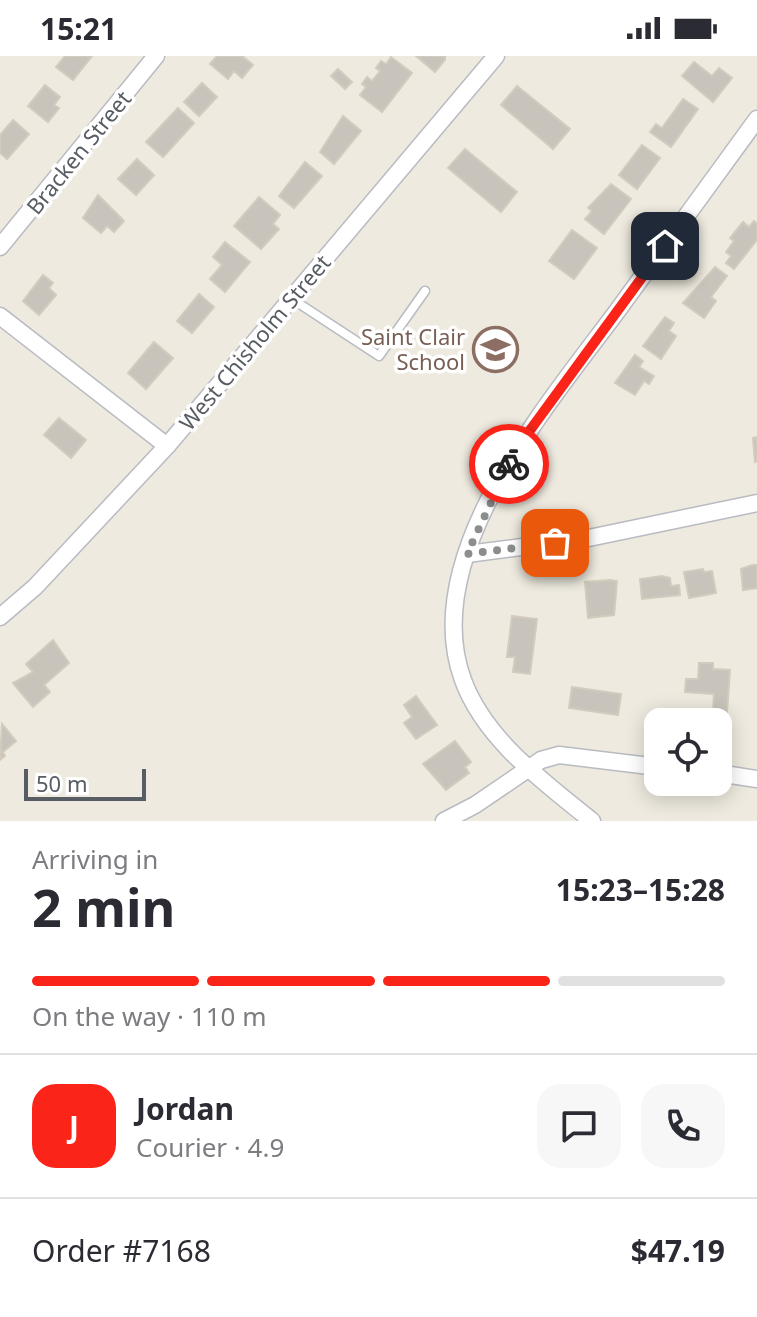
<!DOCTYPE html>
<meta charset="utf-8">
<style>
:root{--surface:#fff;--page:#f7f7f7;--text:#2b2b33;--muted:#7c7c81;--line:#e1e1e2;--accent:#fb2418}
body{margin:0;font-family:"Noto Sans",sans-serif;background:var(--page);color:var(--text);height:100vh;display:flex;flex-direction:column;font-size:30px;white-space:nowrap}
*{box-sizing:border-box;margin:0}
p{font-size:26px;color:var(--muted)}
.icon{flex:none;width:44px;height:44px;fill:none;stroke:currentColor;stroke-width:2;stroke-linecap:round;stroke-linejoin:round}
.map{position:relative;height:765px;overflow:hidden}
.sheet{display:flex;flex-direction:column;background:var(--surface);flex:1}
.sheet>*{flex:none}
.buttons{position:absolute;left:644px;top:652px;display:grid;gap:16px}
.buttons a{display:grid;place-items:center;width:88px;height:88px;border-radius:16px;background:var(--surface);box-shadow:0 4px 20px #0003;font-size:40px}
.scale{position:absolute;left:24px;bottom:20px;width:122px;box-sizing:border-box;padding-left:8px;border:4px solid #585d63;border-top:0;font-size:22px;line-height:28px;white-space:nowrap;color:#585d63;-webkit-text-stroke:6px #fff;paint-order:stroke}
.pin{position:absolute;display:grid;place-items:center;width:68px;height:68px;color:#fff;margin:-34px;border-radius:16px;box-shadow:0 4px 12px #0006}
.courier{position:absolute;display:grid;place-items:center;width:80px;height:80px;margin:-40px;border:6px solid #fb2418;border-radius:50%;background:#fff;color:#222;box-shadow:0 2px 10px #0007}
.head em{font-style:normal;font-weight:700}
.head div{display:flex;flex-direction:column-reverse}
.head{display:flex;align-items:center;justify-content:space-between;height:136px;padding:0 32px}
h1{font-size:52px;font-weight:700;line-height:60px}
.bar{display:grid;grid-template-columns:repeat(4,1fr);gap:12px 8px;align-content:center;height:96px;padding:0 32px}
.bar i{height:10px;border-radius:6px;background:var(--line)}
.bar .active{background:var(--accent)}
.bar p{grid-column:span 4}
.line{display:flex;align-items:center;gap:20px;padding:0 32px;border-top:2px solid var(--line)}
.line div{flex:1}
.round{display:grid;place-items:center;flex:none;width:84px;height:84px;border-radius:24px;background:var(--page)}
.status{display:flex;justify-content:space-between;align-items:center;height:56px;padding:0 40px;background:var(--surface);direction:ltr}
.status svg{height:22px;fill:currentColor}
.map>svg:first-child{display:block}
</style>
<div class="status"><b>15:21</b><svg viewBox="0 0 49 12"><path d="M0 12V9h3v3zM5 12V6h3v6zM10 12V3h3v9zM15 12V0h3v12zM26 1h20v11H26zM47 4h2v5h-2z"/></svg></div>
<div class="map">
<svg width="757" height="765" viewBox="0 0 757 765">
<rect width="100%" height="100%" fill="#eeeadf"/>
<g fill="#c8c4bc" stroke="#d3cbbd" stroke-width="2">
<path d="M65,0H92L73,24L56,11Z"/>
<path d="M217,0H242L253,9L242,22L234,15L228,23L210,8Z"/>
<path d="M416,0H445V4L435,16Z"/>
<path d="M391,1L412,17L382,56L360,39L366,31L362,28L367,21L372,25L380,15L376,12L381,5L386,8Z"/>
<path d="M694,6L712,20L719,12L732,22L713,46L682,20Z"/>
<path d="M338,13L352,26L345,33L331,20Z"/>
<path d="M202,27L217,41L199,60L184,46Z"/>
<path d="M45,29L60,41L54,49L59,52L48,66L28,50Z"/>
<path d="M517,30L570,73L553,93L501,49Z"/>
<path d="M683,43L698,53L671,91L650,76L656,68L662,72Z"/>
<path d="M178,52L194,67L163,101L146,86Z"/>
<path d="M343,60L361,75L334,108L320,96Z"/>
<path d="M13,64L29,78L7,103L0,97V79Z"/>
<path d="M642,89L660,102L637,133L619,119Z"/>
<path d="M465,93L517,136L501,156L448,112Z"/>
<path d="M137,103L154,119L136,139L118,123Z"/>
<path d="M305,106L322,120L294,152L279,140Z"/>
<path d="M611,128L631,143L604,178L585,163L592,155L588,152Z"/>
<path d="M98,139L124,165L114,176L107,170L101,177L83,162Z"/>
<path d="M259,141L280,159L273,168L279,173L261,193L234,170Z"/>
<path d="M754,165L757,168V184L734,213L726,207L731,200L726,196L734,185L730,182L743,166L749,171Z"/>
<path d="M572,174L597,192L574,223L549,205Z"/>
<path d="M225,186L250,206L225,236L210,223L222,209L213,201Z"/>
<path d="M715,211L727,220L711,241L716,245L704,262L683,247Z"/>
<path d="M43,219L53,227L49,232L56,239L39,259L23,245Z"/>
<path d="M199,238L214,251L192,277L177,265Z"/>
<path d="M665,261L674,267L669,275L676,280L661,303L643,290Z"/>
<path d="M154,286L173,302L146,333L128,317Z"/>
<path d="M635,299L643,305L639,311L654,320L649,328L644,325L635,339L615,327Z"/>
<path d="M59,362L86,384L71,402L44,379Z"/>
<path d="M757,381V405L755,406L753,382Z"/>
<path d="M752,509H757V532L743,534L741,513Z"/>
<path d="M703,513L704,516L712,515L716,537L689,542L684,516Z"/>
<path d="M662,520L670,522L671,530L679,529L680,539L642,543L640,523Z"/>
<path d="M610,524L617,525L614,559L588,562L585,526Z"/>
<path d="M512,560L537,563L530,618L513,616L515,601H507Z"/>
<path d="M53,584L69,607L44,629L50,636L33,651L13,627L33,616L26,608Z"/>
<path d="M699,607H713V613L730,614L727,656L713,655L714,638L685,636L686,623H698Z"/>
<path d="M572,631L621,638L618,659L569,652Z"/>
<path d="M416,640L437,669L416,683L404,667L412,661L404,649Z"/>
<path d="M2,668L16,685L3,696L5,700L0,704Z"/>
<path d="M455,685L471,706L465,711L469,717L446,734L423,708Z"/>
</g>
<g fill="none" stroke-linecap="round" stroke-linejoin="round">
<defs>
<path id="service" d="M292,243L379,300L425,235"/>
<g id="minor">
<path d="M0,191L156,0"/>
<path d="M0,260L167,390"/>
<path d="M467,498L584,483L757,447"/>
<path d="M0,561L35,531L167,390L496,0"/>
<path d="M718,717L757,723"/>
<path d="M444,765L475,749L541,704L559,699L658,711"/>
<path d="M592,765C544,726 485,684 463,624C417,500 549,347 618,254C664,190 711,127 757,63"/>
</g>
</defs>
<use href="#service" stroke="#b8bbc1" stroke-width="11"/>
<use href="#minor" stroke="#b8bbc1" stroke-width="19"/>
<use href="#service" stroke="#fff" stroke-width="8"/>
<use href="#minor" stroke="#fff" stroke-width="16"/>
</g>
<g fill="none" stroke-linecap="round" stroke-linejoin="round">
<path stroke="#8c8e8e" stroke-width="8" stroke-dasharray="0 14.4" d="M509,408L467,498L555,487"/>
<path stroke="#fb2418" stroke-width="10" d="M509,408L517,392L665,190"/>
</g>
<defs>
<symbol id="school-ring" viewBox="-11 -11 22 22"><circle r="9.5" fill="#fff" stroke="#8d6e63" stroke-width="1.5"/><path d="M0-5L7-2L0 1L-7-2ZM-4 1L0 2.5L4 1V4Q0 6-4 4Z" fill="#8d6e63"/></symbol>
</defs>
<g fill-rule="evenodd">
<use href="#school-ring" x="470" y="268" width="51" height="51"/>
</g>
<g text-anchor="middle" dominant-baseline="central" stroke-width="7" stroke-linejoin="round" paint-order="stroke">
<g font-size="22" fill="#585d63" stroke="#fff">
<text transform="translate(78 96) rotate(-51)">Bracken Street</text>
<text transform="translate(254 286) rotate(-50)">West Chisholm Street</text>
</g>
<g font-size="22" fill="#785e54" stroke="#fff" text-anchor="end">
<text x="465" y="280">Saint Clair<tspan x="465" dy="25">School</tspan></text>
</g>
</g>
</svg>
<div class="buttons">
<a><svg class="icon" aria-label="locate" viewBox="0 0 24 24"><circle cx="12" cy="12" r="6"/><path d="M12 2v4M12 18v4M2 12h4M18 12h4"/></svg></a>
</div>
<div class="scale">50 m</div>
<div class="pin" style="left:555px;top:487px;background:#ea580c"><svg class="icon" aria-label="bag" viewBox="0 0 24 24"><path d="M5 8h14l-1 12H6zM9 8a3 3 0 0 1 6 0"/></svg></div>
<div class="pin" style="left:665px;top:190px;background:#1f2937"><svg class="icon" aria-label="home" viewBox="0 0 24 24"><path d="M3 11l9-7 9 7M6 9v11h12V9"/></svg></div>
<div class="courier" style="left:509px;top:408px"><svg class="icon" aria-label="bike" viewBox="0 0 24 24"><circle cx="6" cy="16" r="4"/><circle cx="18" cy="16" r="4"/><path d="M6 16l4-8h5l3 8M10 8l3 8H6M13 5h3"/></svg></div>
</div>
<section class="sheet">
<div class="head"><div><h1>2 min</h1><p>Arriving in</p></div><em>15:23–15:28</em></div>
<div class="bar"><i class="active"></i><i class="active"></i><i class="active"></i><i></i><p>On the way · 110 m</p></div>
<div class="line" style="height:144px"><b class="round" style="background:var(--accent);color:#fff">J</b><div><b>Jordan</b><p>Courier · 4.9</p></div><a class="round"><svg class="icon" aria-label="chat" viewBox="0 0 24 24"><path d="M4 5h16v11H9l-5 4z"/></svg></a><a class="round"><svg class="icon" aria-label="phone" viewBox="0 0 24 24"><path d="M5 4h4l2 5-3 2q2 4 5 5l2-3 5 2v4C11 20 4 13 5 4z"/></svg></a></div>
<div class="line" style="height:104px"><div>Order #7168</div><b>$47.19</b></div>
</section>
